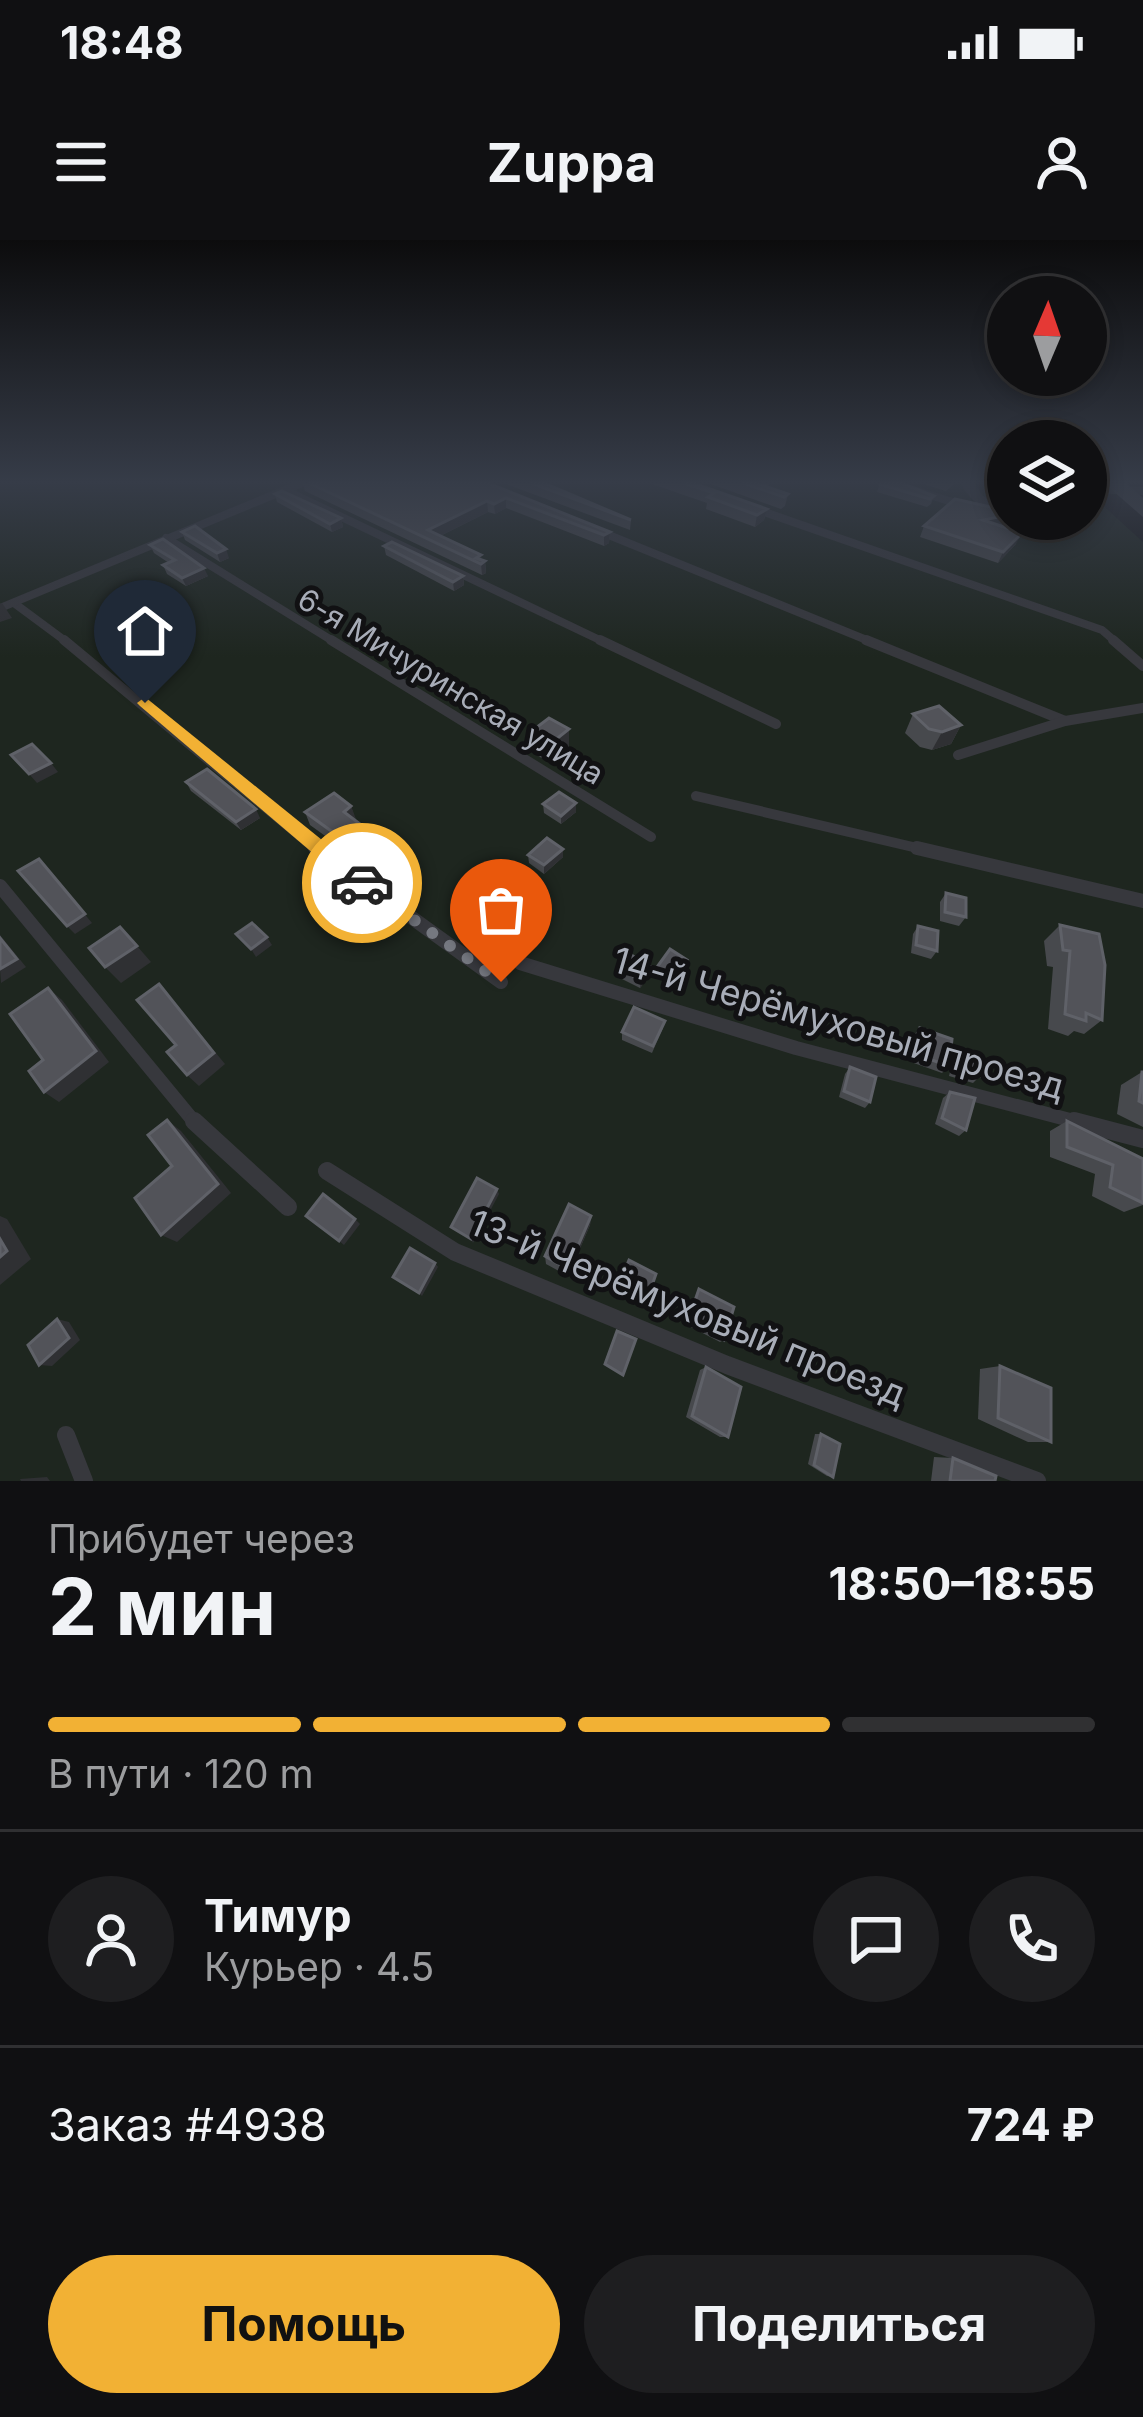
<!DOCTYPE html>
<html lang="ru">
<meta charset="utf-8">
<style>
:root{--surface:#101012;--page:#1e1e20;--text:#f1f3f6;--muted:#9c9d9f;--line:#303032;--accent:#f2b134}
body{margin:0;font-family:Inter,sans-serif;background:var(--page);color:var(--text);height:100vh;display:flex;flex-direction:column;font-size:45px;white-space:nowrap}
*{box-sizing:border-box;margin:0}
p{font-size:39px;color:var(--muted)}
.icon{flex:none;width:66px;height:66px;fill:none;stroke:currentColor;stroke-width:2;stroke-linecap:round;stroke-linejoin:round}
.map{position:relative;height:1241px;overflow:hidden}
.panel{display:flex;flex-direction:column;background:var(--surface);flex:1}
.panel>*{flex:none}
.needle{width:78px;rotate:2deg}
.tools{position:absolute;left:987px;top:36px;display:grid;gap:24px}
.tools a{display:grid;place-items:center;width:120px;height:120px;border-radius:50%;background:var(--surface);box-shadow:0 6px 18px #0003,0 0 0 3px var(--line);font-size:60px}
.pin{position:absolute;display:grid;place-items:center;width:102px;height:102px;color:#fff;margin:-123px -51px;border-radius:50% 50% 50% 0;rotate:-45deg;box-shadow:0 0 12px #0007}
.pin .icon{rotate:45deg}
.courier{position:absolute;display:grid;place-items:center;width:120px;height:120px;margin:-60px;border:9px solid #f2b134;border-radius:50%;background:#fff;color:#222;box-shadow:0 3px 15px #0007}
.head em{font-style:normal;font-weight:700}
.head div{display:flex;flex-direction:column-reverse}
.head{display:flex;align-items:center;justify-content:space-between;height:204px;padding:0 48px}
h1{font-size:78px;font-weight:700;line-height:90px}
.bar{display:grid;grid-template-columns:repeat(4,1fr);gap:18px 12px;align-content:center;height:144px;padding:0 48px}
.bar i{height:15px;border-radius:9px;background:var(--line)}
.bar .on{background:var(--accent)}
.bar p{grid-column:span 4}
.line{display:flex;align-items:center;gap:30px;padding:0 48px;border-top:3px solid var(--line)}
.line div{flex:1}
.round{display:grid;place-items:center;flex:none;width:126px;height:126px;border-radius:63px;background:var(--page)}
.action{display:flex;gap:24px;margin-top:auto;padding:24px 48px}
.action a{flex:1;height:138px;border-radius:72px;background:var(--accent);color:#111;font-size:48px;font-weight:700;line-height:138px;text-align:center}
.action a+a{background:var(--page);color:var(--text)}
.status{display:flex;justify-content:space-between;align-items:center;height:84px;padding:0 60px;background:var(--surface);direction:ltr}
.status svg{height:33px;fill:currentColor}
header{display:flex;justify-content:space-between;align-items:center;height:156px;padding:0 48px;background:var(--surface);font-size:54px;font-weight:700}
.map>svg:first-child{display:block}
</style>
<div class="status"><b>18:48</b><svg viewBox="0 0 49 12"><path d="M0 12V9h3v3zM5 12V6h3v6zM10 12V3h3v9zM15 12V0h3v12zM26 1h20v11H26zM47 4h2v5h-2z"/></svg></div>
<header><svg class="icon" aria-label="menu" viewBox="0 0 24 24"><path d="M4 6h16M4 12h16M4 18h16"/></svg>Zuppa<svg class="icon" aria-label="person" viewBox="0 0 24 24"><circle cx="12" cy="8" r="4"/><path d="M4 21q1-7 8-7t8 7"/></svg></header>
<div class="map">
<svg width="1143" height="1241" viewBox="0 0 1143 1241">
<rect width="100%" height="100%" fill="#161618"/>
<path fill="#1e261f" d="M0,243H1008V279H1086V250L1143,302V1241H0Z"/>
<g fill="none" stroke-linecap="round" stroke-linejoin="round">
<g stroke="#37383d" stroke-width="8">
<path d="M892,243L965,266"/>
<path d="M285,250L606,403"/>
<path d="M753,268L1102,390L1117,403"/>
<path d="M594,289L874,403"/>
<path d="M166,298L336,403"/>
<path d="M14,363L68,403"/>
<path d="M0,368L302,243"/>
</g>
<g stroke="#37383d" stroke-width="10">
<path d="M64,400L318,611"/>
<path d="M331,400L651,597"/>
<path d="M600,400L776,484"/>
<path d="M866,400L1065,481"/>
<path d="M1113,400L1143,426"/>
<path d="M958,515L1065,481L1143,468"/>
<path d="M696,556L930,611"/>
</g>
<g stroke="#37383d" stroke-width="14">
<path d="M315,608L501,742"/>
<path d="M917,608L1143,661"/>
<path d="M0,646L196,884"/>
<path d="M520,723L796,808L1085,884"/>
</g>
<g stroke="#37383d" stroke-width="18">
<path d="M194,881L288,967"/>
<path d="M1074,881L1143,899"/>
<path d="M327,931L455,1012L727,1125L1037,1241"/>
<path d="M66,1195L84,1241"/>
</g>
<g fill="#37383d" fill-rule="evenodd">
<path d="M960,243H974L983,256L999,264L1008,262V270C985,277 972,261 960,243Z"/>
<path d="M1086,245L1143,247V255L1086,253Z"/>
</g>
<path fill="#45474d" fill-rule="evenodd" d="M1104,243H1126L1143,258V277Z"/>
</g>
<g fill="#47494d">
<path d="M303,243H488L610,292L609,303L604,306L506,268L495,274L488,272L440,296L485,321L486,333L482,335L305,251Z"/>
<path d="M503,243H544L631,280L630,290Z"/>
<path d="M649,243H693L767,269L764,280L755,287L706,269L707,263Z"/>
<path d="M708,243H772L766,247L788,254L785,266L781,269Z"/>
<path d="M880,243L934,256L931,264L927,267L877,252Z"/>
<path d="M920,243H956L946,251Z"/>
<path d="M275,254L341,278L343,287L332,292L277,262Z"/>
<path d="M1012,279L1010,284L1000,286L1016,304L998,323L920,297L924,286Z"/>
<path d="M182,292L229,318L220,322L185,300Z"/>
<path d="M150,305L208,336L186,346L167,334L163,325L169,323L154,313Z"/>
<path d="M384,306L463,336L464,345L454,351L386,315Z"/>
<path d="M913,474L961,485L951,504L932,510L920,507L905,493Z"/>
<path d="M569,489V508L550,523L530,511L529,493Z"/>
<path d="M186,542L260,578L241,590L191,551Z"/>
<path d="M543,564L576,572L561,584L544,573Z"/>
<path d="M351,566L355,580L409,621L412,634L396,647L310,585L305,572Z"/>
<path d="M563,609V617L544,634L529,623L528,615Z"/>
<path d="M946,653L966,677L959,686L940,681V662Z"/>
<path d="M468,681L509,685L488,705L469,690Z"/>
<path d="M1060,685L1102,780L1084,794L1074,791L1068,796L1048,789L1053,727L1047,726L1044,701Z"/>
<path d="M918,686L937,711L931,719L911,713L913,694Z"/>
<path d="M657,727L685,728L673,745L656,735Z"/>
<path d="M621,730L650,735L640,748L620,738Z"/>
<path d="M663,788L652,813L622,800V792Z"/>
<path d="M920,788L949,826L942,833L911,822L914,795Z"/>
<path d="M959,817L980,836L973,843L949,836L952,824Z"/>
<path d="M850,827L870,862L865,868L839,857L845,834Z"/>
<path d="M1142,832H1143V887L1117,874L1121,845Z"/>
<path d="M950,852L966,890L959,896L935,884L943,858Z"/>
<path d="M1067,881L1143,919V965L1124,972L1092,956L1095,934L1050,917V891Z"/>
<path d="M591,976L590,985L568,1036L546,1024L545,1016Z"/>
<path d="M629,1020L656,1034L643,1068L616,1053Z"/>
<path d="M699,1049L724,1100L720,1102L685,1084Z"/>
<path d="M1000,1126L1051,1202H1028L978,1179L980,1129Z"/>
<path d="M706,1127L728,1197H720L686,1177L700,1130Z"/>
<path d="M815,1194H821L833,1237L827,1236L808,1224Z"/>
<path d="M934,1217L953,1218L995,1241H931Z"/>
</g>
<g fill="#2f3033">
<path d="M506,258V268L495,274L494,264Z"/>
<path d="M487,261L488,272L430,301L428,290Z"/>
<path d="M767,269L764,280L755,287L757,275Z"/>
<path d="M1008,275V279H1012L1010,284L978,291L983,280Z"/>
<path d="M341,278L343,287L332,292L330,284Z"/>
<path d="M610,292L609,303L604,306V295Z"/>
<path d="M1022,293L1016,304L998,323L1003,312Z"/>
<path d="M226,309L229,318L220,322L217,313Z"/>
<path d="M481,315L482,323L485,321L486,333L482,335L481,324L476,318Z"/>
<path d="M204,328L208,336L186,346L182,338Z"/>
<path d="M463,336L464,345L454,351L453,342Z"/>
<path d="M2,363L12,378L0,382V364Z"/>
<path d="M961,485L951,504L932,510L942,492Z"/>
<path d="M569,489V508L550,523L549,505Z"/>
<path d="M51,523L58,532L37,543L29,534Z"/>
<path d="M576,563V572L561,584V576Z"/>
<path d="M351,566L356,579L348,584L344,572Z"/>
<path d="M256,569L260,578L241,590L236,582Z"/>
<path d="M563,609V617L544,634V625Z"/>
<path d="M39,619L92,683L75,694L67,686Z"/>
<path d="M409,621L412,634L396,647L392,635Z"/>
<path d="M508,677L509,685L488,705L487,696Z"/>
<path d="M0,695L26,727L1,743L0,729Z"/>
<path d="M267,697L272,705L256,717L251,709Z"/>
<path d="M137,706L151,722L121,743L105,727Z"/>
<path d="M687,720L685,728L673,745L675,737Z"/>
<path d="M651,727L650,735L640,748L641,740Z"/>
<path d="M159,744L225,824L199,846L187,835Z"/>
<path d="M48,748L62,760L109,822L59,862L44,852Z"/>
<path d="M167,880L181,891L231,953L177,1002L161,995L218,944Z"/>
<path d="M497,949L499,954L473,1003L471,999Z"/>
<path d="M0,976L7,979L31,1019L0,1045Z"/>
<path d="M591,976L590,985L568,1036V1029Z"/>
<path d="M355,979L360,984L344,1005L339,1001Z"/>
<path d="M435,1023L438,1027L422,1056L419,1053Z"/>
<path d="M57,1079L69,1082L80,1100L52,1126L39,1125Z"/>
<path d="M47,1237L50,1241H21L20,1239Z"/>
</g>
<g fill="#525359" stroke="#5f6168" stroke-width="3">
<path d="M309,243H488L610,292L604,295L506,258L494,264L487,261L428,290L481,315L476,318L485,321L481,324Z"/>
<path d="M531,243H544L631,280Z"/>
<path d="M684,243H693L767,269L757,275L708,257L714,253Z"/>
<path d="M743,243H756L788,254L784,257Z"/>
<path d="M901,243L934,256L930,259L879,244Z"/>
<path d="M282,251L341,278L330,284L275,254Z"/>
<path d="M955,259L1008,271V275L983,280L1022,293L1003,312L924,286Z"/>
<path d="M195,286L226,309L217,313L182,292Z"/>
<path d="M163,299L204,328L182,338L163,325L175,320L150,305Z"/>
<path d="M392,302L463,336L453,342L384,306Z"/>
<path d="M939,466L961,485L942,492L929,489L913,474Z"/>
<path d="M549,478L569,489L549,505L529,493Z"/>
<path d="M32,504L51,523L29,534L11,515Z"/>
<path d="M207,529L256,569L236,582L186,542Z"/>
<path d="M559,552L576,563L561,576L543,564Z"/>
<path d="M334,553L351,566L344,572L409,621L392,635L305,572Z"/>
<path d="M547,598L563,609L544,625L528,615Z"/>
<path d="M39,619L85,674L67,686L18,631Z"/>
<path d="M946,653L966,658V677L945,672Z"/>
<path d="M489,663L508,677L487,696L468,681Z"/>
<path d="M252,683L267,697L251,709L236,694Z"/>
<path d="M1060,685L1099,694L1105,725L1102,780L1086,773V781L1065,774L1070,711L1063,710Z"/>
<path d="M918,686L938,691L937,711L916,705Z"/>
<path d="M120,687L137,706L105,727L89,708Z"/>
<path d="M0,698L17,719L0,729Z"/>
<path d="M670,709L687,720L675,737L657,727Z"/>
<path d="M633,716L651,727L641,740L621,730Z"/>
<path d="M159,744L214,813L187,835L167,812L176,805L137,760Z"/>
<path d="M48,748L96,811L44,852L29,831L43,820L10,774Z"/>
<path d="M634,767L665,781L653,806L622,792Z"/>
<path d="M920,788L952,799L949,826L917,815Z"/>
<path d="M959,817L982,826L980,836L956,830Z"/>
<path d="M850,827L876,837L870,862L844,851Z"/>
<path d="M1142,832H1143V863L1139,861Z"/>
<path d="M950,852L975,858L966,890L942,878Z"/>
<path d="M167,880L218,944L161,995L135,958L172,926L148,895Z"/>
<path d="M1067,881L1143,919V963L1110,947L1113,925L1067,907Z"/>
<path d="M477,938L497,949L471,999L451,987Z"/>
<path d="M323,954L355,979L339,1001L306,976Z"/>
<path d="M569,964L591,976L568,1029L545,1016Z"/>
<path d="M0,999L7,1011L0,1017Z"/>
<path d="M410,1008L435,1023L419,1053L393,1037Z"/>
<path d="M629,1020L656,1034L645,1065L617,1049Z"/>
<path d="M699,1049L734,1067L724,1100L688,1081Z"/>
<path d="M57,1079L69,1098L39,1125L28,1105Z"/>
<path d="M617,1091L636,1099L623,1135L605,1124Z"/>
<path d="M1000,1126L1051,1148V1202L998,1178Z"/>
<path d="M706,1127L741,1147L728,1197L692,1176Z"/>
<path d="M821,1194L840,1204L833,1237L814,1225Z"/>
<path d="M953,1218L996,1236L995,1241H950Z"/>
</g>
<linearGradient id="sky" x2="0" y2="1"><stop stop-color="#0c0c0d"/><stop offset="0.58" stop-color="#363c48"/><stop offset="1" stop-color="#363c48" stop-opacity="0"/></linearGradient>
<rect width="1143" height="417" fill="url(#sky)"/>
<path fill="#f2b134" d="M145,457L369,638V649H355L140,466L137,463Z"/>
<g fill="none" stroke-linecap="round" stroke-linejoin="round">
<path stroke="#757880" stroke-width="12" stroke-dasharray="0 21.6" d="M362,643L501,742"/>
</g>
<g text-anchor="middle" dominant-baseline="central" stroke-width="10" stroke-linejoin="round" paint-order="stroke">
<g font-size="30" fill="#a8adb8" stroke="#111113">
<text transform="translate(451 446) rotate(31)">6-я Мичуринская улица</text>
</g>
<g font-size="36" fill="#a8adb8" stroke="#111113">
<text transform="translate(839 783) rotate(16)">14-й Черёмуховый проезд</text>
<text transform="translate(688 1068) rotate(22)">13-й Черёмуховый проезд</text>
</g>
</g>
</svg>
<div class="tools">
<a><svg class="needle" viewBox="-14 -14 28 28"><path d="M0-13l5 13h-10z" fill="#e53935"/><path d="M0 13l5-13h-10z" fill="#9c9d9f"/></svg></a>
<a><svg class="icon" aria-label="layers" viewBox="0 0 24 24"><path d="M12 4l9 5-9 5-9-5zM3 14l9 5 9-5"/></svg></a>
</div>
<div class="pin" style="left:501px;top:742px;background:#ea580c"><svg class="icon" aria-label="bag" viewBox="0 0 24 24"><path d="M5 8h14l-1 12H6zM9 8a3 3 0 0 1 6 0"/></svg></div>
<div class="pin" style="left:145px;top:463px;background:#1f2937"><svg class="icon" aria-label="home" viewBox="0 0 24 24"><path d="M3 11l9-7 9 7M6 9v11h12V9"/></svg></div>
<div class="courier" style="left:362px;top:643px"><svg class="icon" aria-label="car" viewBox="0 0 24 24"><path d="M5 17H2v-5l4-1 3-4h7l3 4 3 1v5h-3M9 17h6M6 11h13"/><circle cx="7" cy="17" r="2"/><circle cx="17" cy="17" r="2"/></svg></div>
</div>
<section class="panel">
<div class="head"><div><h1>2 мин</h1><p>Прибудет через</p></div><em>18:50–18:55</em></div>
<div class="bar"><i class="on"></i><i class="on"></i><i class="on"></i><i></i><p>В пути · 120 m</p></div>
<div class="line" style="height:216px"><a class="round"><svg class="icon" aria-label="person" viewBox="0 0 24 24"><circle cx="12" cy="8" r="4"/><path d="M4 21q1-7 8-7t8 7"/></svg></a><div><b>Тимур</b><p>Курьер · 4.5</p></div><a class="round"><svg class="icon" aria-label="chat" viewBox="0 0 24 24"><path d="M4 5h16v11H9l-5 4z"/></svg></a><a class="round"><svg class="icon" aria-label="phone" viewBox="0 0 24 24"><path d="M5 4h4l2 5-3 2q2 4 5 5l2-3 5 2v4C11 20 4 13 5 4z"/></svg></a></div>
<div class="line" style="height:156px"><div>Заказ #4938</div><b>724 ₽</b></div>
<div class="action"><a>Помощь</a><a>Поделиться</a></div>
</section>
